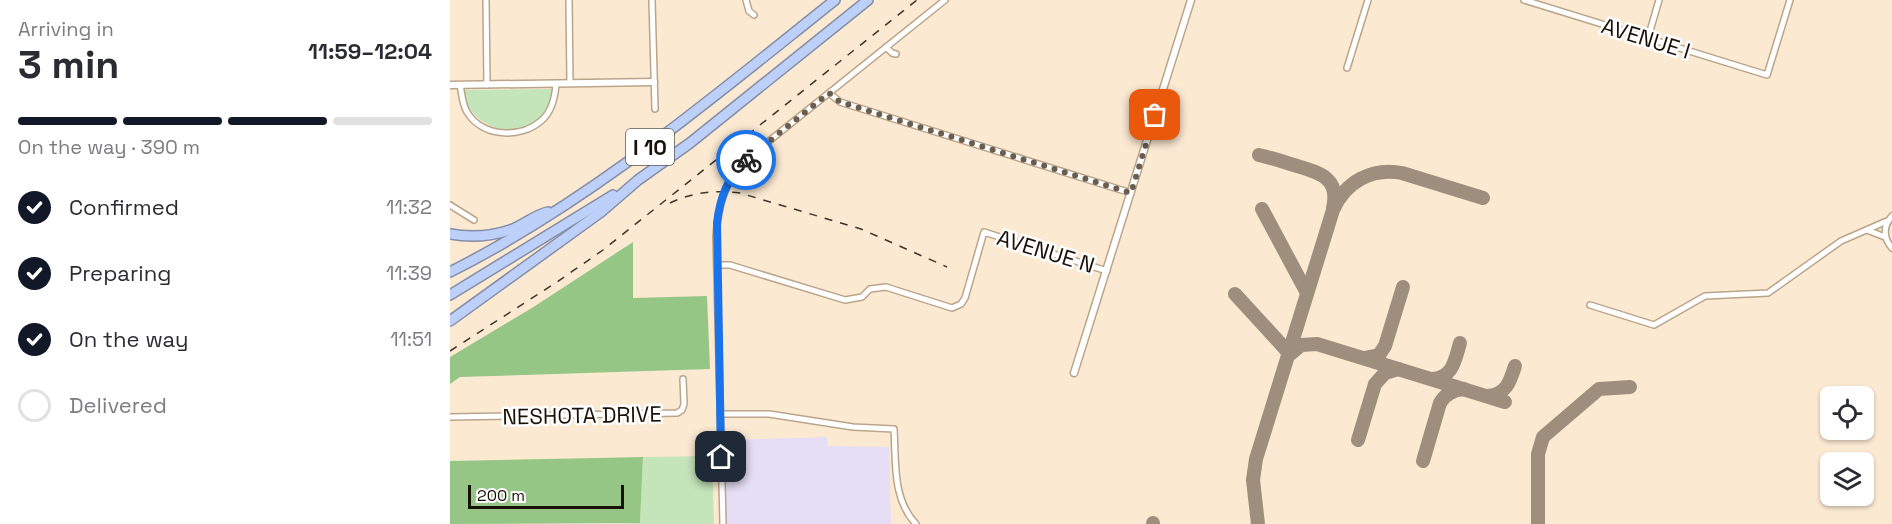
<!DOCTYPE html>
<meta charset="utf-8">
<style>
:root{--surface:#fff;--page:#f7f7f7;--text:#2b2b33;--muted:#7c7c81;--line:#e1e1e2;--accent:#111827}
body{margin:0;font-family:"Space Grotesk",sans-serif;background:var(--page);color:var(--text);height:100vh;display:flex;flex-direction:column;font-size:22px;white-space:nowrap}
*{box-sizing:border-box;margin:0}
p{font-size:20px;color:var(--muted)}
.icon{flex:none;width:33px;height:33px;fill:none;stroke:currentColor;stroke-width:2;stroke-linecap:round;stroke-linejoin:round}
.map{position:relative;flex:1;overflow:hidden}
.side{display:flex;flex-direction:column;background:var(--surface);width:450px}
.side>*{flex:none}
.buttons{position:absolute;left:1370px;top:386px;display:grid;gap:12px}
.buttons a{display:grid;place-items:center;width:54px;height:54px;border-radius:9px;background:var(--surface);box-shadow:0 2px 4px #0004;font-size:30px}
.scale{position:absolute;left:18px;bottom:15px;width:156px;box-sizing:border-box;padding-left:6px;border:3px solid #191107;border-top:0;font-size:16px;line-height:21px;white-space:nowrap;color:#191107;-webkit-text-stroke:4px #fff;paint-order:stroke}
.pin{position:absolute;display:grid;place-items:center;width:51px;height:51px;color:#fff;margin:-26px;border-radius:12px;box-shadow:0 3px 9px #0006}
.courier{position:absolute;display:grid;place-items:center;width:60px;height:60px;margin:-30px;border:4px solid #1a73e8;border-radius:50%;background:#fff;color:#222;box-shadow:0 2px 8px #0007}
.headline em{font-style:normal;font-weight:700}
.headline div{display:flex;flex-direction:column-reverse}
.headline{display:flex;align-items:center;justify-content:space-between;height:102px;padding:0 18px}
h1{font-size:39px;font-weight:700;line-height:45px}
.bar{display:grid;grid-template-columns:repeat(4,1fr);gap:9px 6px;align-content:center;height:72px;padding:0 18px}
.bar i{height:8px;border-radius:4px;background:var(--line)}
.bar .on{background:var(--accent)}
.bar p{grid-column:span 4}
ol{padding:0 18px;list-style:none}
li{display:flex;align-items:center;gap:18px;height:66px}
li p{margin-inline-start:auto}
li .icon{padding:6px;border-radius:50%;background:var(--accent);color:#fff;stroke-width:4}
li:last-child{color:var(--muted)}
li i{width:33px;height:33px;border:3px solid var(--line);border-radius:50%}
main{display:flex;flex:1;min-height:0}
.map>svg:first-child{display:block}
</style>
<main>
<section class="side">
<div class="headline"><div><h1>3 min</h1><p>Arriving in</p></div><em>11:59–12:04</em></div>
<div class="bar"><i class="on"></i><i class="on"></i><i class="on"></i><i></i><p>On the way · 390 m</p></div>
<ol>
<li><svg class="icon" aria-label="check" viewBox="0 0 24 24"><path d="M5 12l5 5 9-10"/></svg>Confirmed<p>11:32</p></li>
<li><svg class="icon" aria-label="check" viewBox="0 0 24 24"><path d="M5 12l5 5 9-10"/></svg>Preparing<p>11:39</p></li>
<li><svg class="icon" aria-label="check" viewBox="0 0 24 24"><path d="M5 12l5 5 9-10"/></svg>On the way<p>11:51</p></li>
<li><i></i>Delivered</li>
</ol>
</section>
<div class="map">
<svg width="1442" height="524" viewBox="0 0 1442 524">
<rect width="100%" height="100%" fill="#fce9d2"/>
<path fill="#e5def4" d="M377,437L378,446L439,447L441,524H275L274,440Z"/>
<g fill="#c4e4ba">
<path d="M103,89C101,138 26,147 12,90Z"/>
<path d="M262,456L264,524H159L190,523L193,457Z"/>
</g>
<g fill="#96c686">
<path d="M183,242V298L257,296L260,369L10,377L0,384V357L85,306Z"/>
<path d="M193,457L190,523L0,524V461Z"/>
</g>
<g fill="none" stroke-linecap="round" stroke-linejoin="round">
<g stroke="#9d8e7d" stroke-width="14">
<path d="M809,155C822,158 834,162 847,166C870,173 890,178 883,208"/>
<path d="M812,209L857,293"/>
<path d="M785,294L839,353"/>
<path d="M839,355L851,345L867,344L1055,402"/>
<path d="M914,358L929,355L935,346L953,287"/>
<path d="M982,379C1003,378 1005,360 1010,343"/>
<path d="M1037,396C1056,395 1060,382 1065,366"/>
<path d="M908,440L925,384L935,373L948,369"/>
<path d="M973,461L990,403C995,394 1003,390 1014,389"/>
<path d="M703,524V523"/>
<path d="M808,524L803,480L806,459L883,210C895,182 922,167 952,173L1033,198"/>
<path d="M1088,524V454L1093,437L1149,389L1180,387"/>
</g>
<defs>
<g id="minor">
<path d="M36,0L37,85"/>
<path d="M119,0L120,83"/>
<path d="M202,0L205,109"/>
<path d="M296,0L299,11L304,15"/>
<path d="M1074,0L1317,75L1340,0"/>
<path d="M1198,38L1209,0"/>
<path d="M436,47L442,53L446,54"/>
<path d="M897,68L918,0"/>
<path d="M10,85C12,94 12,104 17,112C32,137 70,139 91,121C102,112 105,98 106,84"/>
<path d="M379,93L390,102L681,193"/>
<path d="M0,205L24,220"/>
<path d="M1442,216C1433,226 1433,238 1442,248"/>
<path d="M1417,230L1435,237"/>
<path d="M267,265H280L395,300L412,297L420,289L436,287L502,308L511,304L515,298L534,232L657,271"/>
<path d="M1140,305L1204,325L1255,296L1318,293L1391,241L1437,221"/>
<path d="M270,414H319L403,427L444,429C446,461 442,499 466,524"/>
<path d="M0,417L227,413L232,410L234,404L233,379"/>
<path d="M273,524L266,237C268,204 275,180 299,157L495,0"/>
</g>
<g id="tertiary">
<path d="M0,85L204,82"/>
<path d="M624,373L741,0"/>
</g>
<g id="motorway">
<path d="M0,234C21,238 43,236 63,229C75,224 85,215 98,212"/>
<path d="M0,272C141,201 262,98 385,0"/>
<path d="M0,295L163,195"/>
<path d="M0,321L151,212L188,180L240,143L418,0"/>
</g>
</defs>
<use href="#minor" stroke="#bba58a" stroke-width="8"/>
<use href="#tertiary" stroke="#bba58a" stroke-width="9"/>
<use href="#motorway" stroke="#848da4" stroke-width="12"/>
<use href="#minor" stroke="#fff" stroke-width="5"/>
<use href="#tertiary" stroke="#fff" stroke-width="6"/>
<use href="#motorway" stroke="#bdd0f9" stroke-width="9"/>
<g stroke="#3e3428" stroke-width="1.5" stroke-dasharray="8 8" stroke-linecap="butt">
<path d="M220,203C243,192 265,190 290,193L411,229L497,267"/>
<path d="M0,351L107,282L153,250L467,0"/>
</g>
</g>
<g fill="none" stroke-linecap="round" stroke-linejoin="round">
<path stroke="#685d4e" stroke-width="6" stroke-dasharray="0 10.8" d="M296,160L379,93L390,102L681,193L705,115"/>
<path stroke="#1a73e8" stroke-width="8" d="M271,457L267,223C270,198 277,178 296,160"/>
</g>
<g text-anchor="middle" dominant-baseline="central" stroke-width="5" stroke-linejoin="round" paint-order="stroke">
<rect fill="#fff" stroke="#5e5851" stroke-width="1.5" x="176" y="129" width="48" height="36" rx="4.5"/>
<g font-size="21" font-weight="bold" fill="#191107">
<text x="200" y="147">I 10</text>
</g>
<g font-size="22" fill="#191107" stroke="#fff">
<text transform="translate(1196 38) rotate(17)">AVENUE I</text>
<text transform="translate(596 251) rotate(17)">AVENUE N</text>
<text transform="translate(132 415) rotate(-1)">NESHOTA DRIVE</text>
</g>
</g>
</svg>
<div class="buttons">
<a><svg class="icon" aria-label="locate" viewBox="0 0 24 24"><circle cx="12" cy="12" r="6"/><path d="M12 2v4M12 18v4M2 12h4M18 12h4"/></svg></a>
<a><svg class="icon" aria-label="layers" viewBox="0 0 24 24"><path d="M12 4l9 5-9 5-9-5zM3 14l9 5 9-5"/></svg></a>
</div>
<div class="scale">200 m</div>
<div class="pin" style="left:705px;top:115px;background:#ea580c"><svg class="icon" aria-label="bag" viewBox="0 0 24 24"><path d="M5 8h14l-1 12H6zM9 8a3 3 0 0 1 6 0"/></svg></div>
<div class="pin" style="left:271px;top:457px;background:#1f2937"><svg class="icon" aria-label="home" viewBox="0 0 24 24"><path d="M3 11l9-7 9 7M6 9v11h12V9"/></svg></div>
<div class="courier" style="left:296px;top:160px"><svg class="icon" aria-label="bike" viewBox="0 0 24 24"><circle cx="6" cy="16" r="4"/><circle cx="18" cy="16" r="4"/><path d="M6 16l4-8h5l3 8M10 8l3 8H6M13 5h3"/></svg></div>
</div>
</main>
